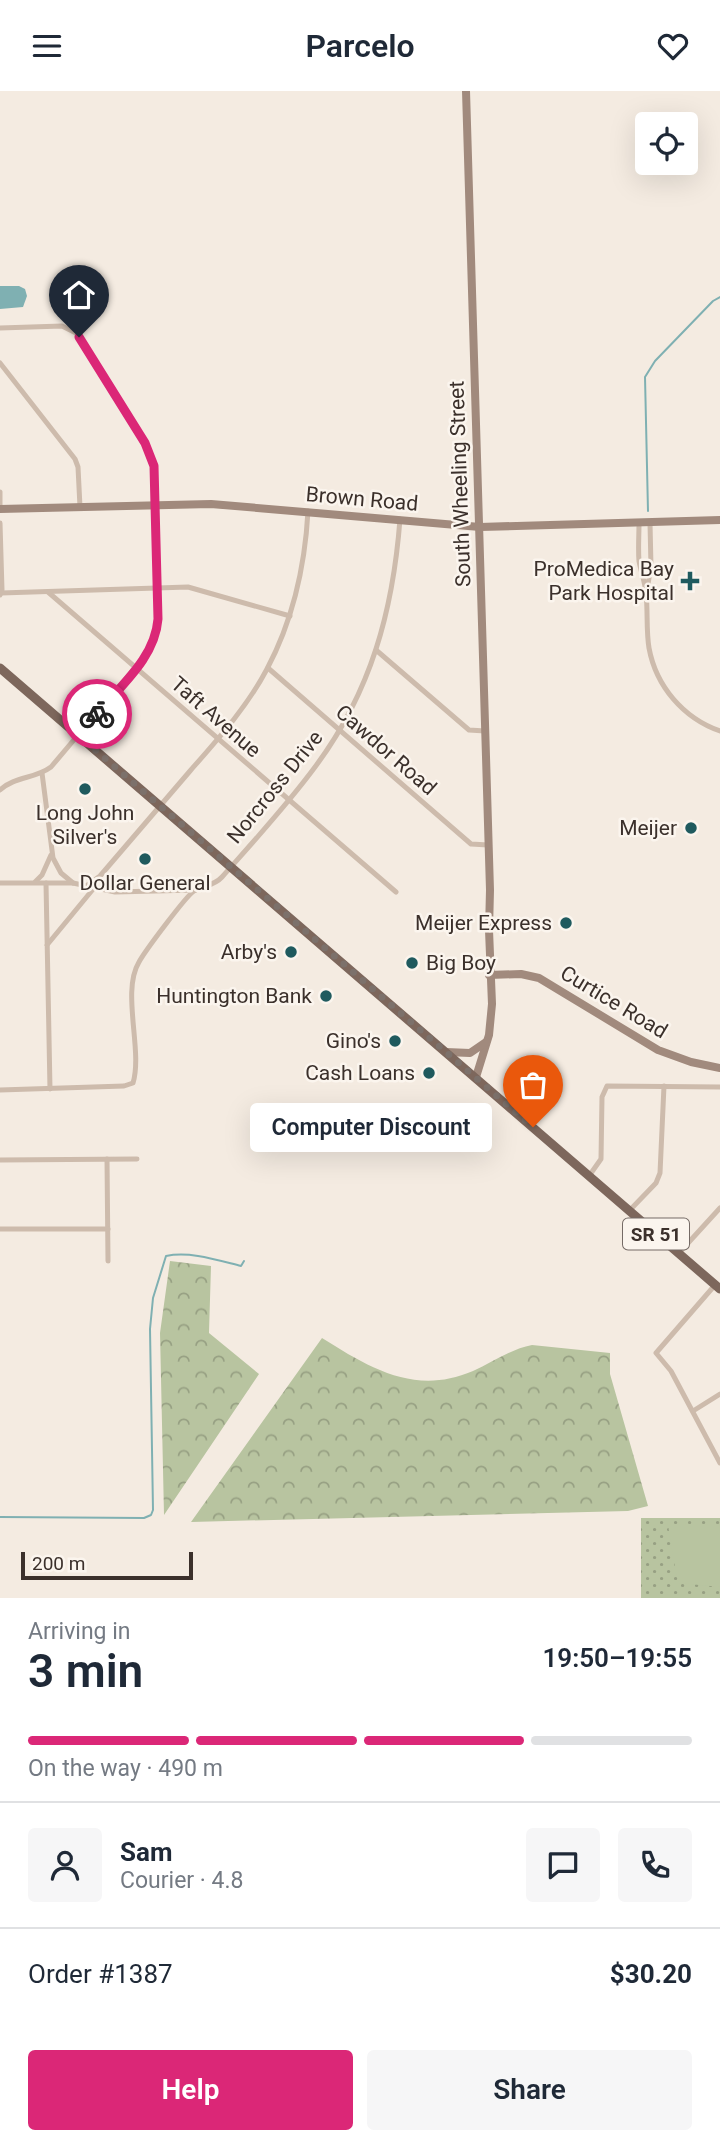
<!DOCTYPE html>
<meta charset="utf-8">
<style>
:root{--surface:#fff;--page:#f6f6f7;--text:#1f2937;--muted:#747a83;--line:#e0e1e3;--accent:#db2777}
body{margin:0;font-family:Roboto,sans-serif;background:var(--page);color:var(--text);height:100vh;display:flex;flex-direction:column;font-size:26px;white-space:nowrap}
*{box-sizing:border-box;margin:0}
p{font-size:23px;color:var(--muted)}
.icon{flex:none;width:38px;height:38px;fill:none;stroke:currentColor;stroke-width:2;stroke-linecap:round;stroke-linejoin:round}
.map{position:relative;height:1507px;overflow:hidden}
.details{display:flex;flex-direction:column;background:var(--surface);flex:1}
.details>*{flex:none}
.tools{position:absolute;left:635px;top:21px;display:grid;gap:14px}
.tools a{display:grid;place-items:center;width:63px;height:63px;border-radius:7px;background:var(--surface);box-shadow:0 7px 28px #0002;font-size:35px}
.scale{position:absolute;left:21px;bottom:18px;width:172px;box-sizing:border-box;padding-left:7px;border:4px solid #3b302b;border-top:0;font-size:19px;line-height:24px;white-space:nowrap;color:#3b302b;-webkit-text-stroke:5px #fbf5ee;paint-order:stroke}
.pin{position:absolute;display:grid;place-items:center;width:60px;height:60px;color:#fff;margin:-72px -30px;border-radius:50% 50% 50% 0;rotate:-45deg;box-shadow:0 0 7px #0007}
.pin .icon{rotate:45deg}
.courier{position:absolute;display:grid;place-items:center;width:70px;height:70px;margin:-35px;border:5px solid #db2777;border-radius:50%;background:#fff;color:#222;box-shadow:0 2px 9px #0007}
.bubble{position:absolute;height:49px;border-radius:7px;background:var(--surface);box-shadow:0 7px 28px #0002;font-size:23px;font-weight:600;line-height:49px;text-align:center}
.headline em{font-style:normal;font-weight:600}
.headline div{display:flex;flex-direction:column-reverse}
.headline{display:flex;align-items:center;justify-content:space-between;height:119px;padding:0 28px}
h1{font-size:46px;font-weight:600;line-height:52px}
.bar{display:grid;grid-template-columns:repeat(4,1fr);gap:10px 7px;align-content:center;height:84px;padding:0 28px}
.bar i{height:9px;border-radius:5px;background:var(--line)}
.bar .selected{background:var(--accent)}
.bar p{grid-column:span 4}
.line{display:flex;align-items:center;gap:18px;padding:0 28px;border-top:2px solid var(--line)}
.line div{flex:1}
.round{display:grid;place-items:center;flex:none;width:74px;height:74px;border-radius:7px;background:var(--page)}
.button{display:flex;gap:14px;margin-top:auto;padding:14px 28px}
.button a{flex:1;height:80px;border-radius:7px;background:var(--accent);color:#fff;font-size:28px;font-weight:600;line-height:80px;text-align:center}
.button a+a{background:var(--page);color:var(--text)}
header{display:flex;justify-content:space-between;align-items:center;height:91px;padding:0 28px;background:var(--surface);font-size:32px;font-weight:600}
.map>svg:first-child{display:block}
</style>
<header><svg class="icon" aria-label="menu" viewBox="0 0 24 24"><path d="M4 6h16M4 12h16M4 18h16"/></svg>Parcelo<svg class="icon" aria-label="heart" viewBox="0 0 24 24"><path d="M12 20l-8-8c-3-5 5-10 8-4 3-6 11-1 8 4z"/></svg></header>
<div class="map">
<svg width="720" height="1507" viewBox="0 0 720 1507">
<defs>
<pattern id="forest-crowns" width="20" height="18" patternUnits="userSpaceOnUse" patternTransform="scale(1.75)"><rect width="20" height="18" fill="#b8c4a0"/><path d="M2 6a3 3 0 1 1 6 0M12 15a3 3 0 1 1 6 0" fill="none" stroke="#97a083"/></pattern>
<pattern id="park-dots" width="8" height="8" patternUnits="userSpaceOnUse" patternTransform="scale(1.75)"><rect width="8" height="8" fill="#b8c4a0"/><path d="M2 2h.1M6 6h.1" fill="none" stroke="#97a083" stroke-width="1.8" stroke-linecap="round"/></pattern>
</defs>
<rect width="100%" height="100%" fill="#f4ebe1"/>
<g fill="url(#forest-crowns)">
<path d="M170,1170L211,1175L209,1242L259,1283L164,1424L160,1242Z"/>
<path d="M322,1247C370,1277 415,1305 473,1280C493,1271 511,1258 532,1254L610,1262V1283L648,1415L628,1420L191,1431Z"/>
</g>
<rect fill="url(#park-dots)" x="641" y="1427" width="79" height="80"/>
<path fill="#b8c4a0" d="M668,1434H720V1496L679,1492L676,1482Z"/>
<path fill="#7fb0b2" d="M0,195H19L25,198L27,205L23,216L0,218Z"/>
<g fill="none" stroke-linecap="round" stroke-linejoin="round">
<g stroke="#7fb0b2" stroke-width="2">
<path d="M648,420L645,286L655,270L713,210L720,206"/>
<path d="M0,1426L144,1427L151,1424L153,1419L150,1238L153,1207L166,1165C190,1160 217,1169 241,1175L244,1170"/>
</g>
<g stroke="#cdbbac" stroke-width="5">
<path d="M0,237L62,235L76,242L149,359L154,375L155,413"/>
<path d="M0,272L75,368L78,376L80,416"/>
<path d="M0,401V418"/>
<path d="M0,432L2,499L0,504"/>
<path d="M639,432C639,445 638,458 639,470C641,481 645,491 646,502C648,520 646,539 649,557C656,595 683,627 720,640"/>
<path d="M647,498L651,476L650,432"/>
<path d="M48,501L396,801"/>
<path d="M1,502L188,496L290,525"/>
<path d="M376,559L469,639L485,640"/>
<path d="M268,577L471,753L488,754"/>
<path d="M42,682L53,767L61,782L73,792"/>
<path d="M0,699C15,685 35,688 51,676L149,560L155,547L158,528L154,413"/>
<path d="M35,791L42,784L51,764"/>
<path d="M0,792H73L115,801L196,799"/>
<path d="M46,792L50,998"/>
<path d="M86,795L100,785C130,750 160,715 190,680C218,648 247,616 267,578C293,529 305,475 308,420"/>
<path d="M47,854L94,797"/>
<path d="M0,999L124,995L133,992C143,959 121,901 139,871C145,860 186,805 194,800C204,794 214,795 222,786C254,750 287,714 315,676C371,601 393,520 400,428"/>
<path d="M107,1068L108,1170"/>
<path d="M0,1069L137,1068"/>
<path d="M589,1085L601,1068L602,1006L607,995L720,996"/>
<path d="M629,1120L656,1092L660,1082L664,995"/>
<path d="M0,1138H108"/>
<path d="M679,1162L720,1117"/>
<path d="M715,1194L656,1262L671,1280L720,1372"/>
<path d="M693,1320L720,1303"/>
</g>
<g stroke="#a18a7d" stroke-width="8">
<path d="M466,0L490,799L489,839L492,913L489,944L476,986"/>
<path d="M0,418L211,413L480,436L720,429"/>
<path d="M489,884L521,883L539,887L658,959L691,971L720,977"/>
<path d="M446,961L470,962L486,951"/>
</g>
<path stroke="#7d675c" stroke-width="9" d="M0,577L720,1198"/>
</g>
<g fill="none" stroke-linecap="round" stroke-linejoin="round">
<path stroke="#7c716b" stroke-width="7" stroke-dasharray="0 12.6" d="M97,623L79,645L533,1036"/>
<path stroke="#db2777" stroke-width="9" d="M79,246L145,352L154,375L158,528C155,567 121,594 97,623"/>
</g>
<g fill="#1f5a5e" stroke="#fbf5ee" stroke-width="2.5">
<path d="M686.5 479.5h7v7h7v7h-7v7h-7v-7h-7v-7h7z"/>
<circle cx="85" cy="698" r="7"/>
<circle cx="691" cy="737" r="7"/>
<circle cx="145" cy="768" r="7"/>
<circle cx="566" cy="832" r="7"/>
<circle cx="291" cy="861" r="7"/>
<circle cx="412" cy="872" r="7"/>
<circle cx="326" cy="905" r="7"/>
<circle cx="395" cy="950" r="7"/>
<circle cx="429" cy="982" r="7"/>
</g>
<g text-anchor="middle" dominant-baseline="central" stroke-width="5" stroke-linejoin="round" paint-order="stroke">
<rect fill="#fbf5ee" stroke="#756b66" stroke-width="2" x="623" y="1127.5" width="66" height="31" rx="5"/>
<g font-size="19" font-weight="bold" fill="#3b302b">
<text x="656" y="1143">SR 51</text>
</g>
<g font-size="21" fill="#3b302b" stroke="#fbf5ee">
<text transform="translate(460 393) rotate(-92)">South Wheeling Street</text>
<text transform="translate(362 408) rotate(5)">Brown Road</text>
<text transform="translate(216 626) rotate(41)">Taft Avenue</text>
<text transform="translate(386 659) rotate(41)">Cawdor Road</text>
<text transform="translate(275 696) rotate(-51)">Norcross Drive</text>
<text transform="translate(614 911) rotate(31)">Curtice Road</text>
</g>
<g font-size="21" fill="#3b302b" stroke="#fbf5ee" text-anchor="end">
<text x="674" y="478">ProMedica Bay<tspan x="674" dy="24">Park Hospital</tspan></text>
<text x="85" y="722" text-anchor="middle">Long John<tspan x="85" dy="24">Silver's</tspan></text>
<text x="677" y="737">Meijer</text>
<text x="145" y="792" text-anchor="middle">Dollar General</text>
<text x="552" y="832">Meijer Express</text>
<text x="277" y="861">Arby's</text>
<text x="426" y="872" text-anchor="start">Big Boy</text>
<text x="312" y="905">Huntington Bank</text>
<text x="381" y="950">Gino's</text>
<text x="415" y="982">Cash Loans</text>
</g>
</g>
</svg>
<div class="tools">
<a><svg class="icon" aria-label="locate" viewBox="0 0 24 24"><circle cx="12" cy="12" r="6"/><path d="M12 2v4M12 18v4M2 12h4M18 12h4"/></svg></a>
</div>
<div class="scale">200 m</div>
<div class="pin" style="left:533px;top:1036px;background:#ea580c"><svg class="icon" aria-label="bag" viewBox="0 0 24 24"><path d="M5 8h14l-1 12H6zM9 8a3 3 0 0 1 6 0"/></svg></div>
<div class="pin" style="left:79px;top:246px;background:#1f2937"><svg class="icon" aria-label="home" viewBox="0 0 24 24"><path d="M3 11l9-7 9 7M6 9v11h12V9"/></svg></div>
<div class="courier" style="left:97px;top:623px"><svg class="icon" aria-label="bike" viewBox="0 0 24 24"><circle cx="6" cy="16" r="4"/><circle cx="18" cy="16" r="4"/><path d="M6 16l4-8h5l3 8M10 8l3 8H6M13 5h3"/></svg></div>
<div class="bubble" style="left:250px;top:1012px;width:242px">Computer Discount</div>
</div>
<section class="details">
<div class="headline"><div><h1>3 min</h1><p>Arriving in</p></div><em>19:50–19:55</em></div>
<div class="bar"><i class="selected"></i><i class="selected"></i><i class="selected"></i><i></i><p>On the way · 490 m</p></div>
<div class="line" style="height:126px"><a class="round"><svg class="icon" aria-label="person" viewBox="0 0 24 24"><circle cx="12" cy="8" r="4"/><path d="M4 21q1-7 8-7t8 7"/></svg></a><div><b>Sam</b><p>Courier · 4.8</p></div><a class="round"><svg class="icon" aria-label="chat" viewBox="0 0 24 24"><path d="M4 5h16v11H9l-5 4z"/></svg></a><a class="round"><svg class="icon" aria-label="phone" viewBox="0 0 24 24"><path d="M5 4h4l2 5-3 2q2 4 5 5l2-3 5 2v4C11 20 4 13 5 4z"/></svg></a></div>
<div class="line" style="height:91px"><div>Order #1387</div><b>$30.20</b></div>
<div class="button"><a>Help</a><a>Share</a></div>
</section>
